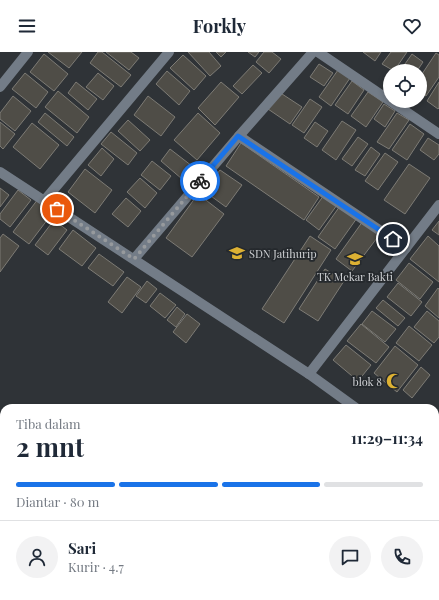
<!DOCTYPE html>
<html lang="id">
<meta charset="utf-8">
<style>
:root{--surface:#fff;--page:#f2f2f3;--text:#1f2937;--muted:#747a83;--line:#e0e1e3;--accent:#1a73e8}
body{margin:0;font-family:"Playfair Display",serif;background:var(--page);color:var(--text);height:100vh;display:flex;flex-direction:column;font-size:15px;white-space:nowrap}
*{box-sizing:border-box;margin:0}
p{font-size:13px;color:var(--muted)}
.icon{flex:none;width:22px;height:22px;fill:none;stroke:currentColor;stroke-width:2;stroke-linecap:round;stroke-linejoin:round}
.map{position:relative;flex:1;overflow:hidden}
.details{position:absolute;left:0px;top:352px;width:439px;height:196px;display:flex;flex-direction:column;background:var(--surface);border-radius:12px 12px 0 0;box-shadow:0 2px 6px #0003}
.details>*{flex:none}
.controls{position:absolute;left:383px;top:12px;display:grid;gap:8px}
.controls a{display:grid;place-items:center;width:44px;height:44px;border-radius:50%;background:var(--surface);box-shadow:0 2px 6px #0003;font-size:20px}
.pin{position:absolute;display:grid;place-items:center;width:34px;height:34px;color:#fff;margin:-17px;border:2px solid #fff;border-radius:50%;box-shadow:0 1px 4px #0007}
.courier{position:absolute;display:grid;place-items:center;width:40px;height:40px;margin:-20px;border:3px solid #1a73e8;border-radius:50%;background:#fff;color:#222;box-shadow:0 1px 5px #0007}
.overview em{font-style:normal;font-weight:700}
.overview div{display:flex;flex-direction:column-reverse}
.overview{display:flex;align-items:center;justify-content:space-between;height:68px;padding:0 16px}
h1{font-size:26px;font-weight:700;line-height:30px}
.bar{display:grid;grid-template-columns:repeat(4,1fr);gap:6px 4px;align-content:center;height:48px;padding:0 16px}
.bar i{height:5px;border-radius:3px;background:var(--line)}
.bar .current{background:var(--accent)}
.bar p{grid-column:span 4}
.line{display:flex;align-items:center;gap:10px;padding:0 16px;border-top:1px solid var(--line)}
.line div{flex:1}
.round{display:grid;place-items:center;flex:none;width:42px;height:42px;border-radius:21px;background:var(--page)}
header{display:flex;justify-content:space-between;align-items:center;height:52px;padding:0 16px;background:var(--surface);font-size:18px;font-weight:700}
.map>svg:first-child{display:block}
</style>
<header><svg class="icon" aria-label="menu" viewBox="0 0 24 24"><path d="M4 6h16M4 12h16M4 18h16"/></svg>Forkly<svg class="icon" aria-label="heart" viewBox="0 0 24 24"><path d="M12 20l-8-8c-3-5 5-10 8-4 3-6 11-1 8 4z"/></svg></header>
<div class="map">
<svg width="439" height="548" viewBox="0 0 439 548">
<rect width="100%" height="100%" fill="#2f3337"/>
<g fill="#4f4d47" stroke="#7d7b75">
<path d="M48,0H82L69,16Z"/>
<path d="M98,0H102L131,23L121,35L90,11Z"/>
<path d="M106,0H131L139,6L129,18Z"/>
<path d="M188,0H209L221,14L210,24Z"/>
<path d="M216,0H226L221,5Z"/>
<path d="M248,0H259L255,5Z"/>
<path d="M264,0H272L281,7L269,21L256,10Z"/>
<path d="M363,0H381L375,9Z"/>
<path d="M391,0H407L394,19L382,12Z"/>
<path d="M436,1L439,3V25L426,44L420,40V25Z"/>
<path d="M44,2L68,22L54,39L30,20Z"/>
<path d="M412,2L423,10L417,19H400Z"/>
<path d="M183,3L206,24L194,38L170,16Z"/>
<path d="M319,12L333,21L324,34L310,25Z"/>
<path d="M253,13L262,21L242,42L233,34Z"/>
<path d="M338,18L350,26L331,54L319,45Z"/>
<path d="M167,19L190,39L179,53L156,32Z"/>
<path d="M25,21L48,40L36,56L12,37Z"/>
<path d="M98,21L114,34L103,48L86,35Z"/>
<path d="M352,29L364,38L348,62L335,53Z"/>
<path d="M76,30L97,47L88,58L68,41Z"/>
<path d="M221,30L239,45L215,73L198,56Z"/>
<path d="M439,30V56L438,57L427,49Z"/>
<path d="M58,39L89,65L77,81L45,55Z"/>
<path d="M279,40L302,55L290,72L268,57Z"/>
<path d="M368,40L383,50L366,75L351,64Z"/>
<path d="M13,44L31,59L15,79L0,67V61Z"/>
<path d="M148,44L175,65L161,84L134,63Z"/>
<path d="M310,47L322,55L304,81L292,73Z"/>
<path d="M384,52L395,59L385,75L374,67Z"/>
<path d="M45,61L74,85L67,94L38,70Z"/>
<path d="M198,61L220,81L197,108L174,88Z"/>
<path d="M397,61L409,68L389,97L377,90Z"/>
<path d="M128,68L150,88L140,99L118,79Z"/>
<path d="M342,69L356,78L336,108L322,98Z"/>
<path d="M0,70L15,82L3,97L0,94Z"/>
<path d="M315,70L328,79L317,95L304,86Z"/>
<path d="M32,71L59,93L40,117L13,95Z"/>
<path d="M410,72L424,82L407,108L392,98Z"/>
<path d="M111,80L137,101L128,113L101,92Z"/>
<path d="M358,85L368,92L352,114L342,107Z"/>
<path d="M428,86L439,93V102L434,108L420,98Z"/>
<path d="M241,91L319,145L304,168L226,114Z"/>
<path d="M371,95L380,102L365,124L355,118Z"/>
<path d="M102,96L114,107L101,124L88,113Z"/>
<path d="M170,97L192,114L182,127L161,109Z"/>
<path d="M385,101L398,110L378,138L365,129Z"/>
<path d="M152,109L171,124L160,138L141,123Z"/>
<path d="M409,112L430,126L405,162L384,148Z"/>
<path d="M85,117L112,138L95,161L68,140Z"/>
<path d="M220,118L242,133L226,155L204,139Z"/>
<path d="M140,126L157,141L145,156L127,140Z"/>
<path d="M0,136L9,143L0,155Z"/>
<path d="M18,138L31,148L10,175L0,167V162Z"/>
<path d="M198,142L224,162L192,205L166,186Z"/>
<path d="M324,143L337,153L319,178L306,168Z"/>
<path d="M126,146L141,159L128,175L112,162Z"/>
<path d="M38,147L54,159L29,192L13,180Z"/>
<path d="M340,154L357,166L335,197L318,185Z"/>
<path d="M54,168L67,178L48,203L35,193Z"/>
<path d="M363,169L380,182L352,219L336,207Z"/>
<path d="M439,169V183L432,178Z"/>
<path d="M73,178L96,196L82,214L59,197Z"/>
<path d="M3,182L19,194L0,220V186Z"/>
<path d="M310,184L331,198L284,271L262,257Z"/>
<path d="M428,184L439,194V230L410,207Z"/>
<path d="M99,202L124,220L113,234L88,216Z"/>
<path d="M409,211L433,230L420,247L396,228Z"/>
<path d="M325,217L344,229L318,269L299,257Z"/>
<path d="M127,225L141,235L122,261L108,250Z"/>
<path d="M147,229L157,237L146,251L136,244Z"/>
<path d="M398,231L422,250L411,264L387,245Z"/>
<path d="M438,236L439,237V266L425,254Z"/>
<path d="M160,241L176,253L165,266L150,254Z"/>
<path d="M383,248L405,266L398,274L376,256Z"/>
<path d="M177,255L185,262L176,275L167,268Z"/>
<path d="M372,259L396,277L385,290L362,272Z"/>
<path d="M427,259L439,269V285L434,291L414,275Z"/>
<path d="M187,262L200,272L186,291L173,280Z"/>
<path d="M361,272L389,295L376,311L347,289Z"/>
<path d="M409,274L432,293L419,309L396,291Z"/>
<path d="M346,293L371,313L358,329L333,308Z"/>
<path d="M395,294L418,313L397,340L374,321Z"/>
<path d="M421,315L430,323L412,346L403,338Z"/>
<path d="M435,514L439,517V527L435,533Z"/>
<path d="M110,544H114L121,548H107Z"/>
<path d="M168,544H206L203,548H166Z"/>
<path d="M400,544H428L432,546L430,548H398Z"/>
</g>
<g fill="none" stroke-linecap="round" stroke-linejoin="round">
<g stroke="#737c87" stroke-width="10">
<path d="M318,0L439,82"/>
<path d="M0,35L28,0"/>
<path d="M239,84L406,196"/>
<path d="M0,120L309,322L356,356"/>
<path d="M44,149L169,0"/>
<path d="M134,207L239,84L313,0"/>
<path d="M309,322L439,153"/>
<path d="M435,396L439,397"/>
<path d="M435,466L439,458"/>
<path d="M435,506L439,508"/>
<path d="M125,544L131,548"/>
<path d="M389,548L391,544"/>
</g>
</g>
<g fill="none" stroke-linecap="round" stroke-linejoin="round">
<path stroke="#979a9d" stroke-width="4" stroke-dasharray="0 7.2" d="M57,157L134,207L200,129"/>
<path stroke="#1a73e8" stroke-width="5" d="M200,129L238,84L393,187"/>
</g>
<defs>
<symbol id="school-bare" viewBox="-9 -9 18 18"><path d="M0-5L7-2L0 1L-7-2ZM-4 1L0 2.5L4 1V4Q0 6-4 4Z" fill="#ddb133" stroke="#25292d" stroke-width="2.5" paint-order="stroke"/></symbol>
<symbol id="mosque-bare" viewBox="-9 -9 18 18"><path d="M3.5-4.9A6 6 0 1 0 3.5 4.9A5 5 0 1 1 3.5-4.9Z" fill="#ddb133" stroke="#25292d" stroke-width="2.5" paint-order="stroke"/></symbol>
</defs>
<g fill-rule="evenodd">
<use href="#school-bare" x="226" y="190" width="22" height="22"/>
<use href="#school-bare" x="344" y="196" width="22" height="22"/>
<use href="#mosque-bare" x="383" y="318" width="22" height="22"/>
</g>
<g text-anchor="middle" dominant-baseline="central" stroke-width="3.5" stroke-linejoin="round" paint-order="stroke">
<g font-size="11" fill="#cfd1d4" stroke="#25292d" text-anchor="start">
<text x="249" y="201">SDN Jatihurip</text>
<text x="355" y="224" text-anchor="middle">TK Mekar Bakti</text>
<text x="382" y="329" text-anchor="end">blok 8</text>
</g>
</g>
</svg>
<div class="controls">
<a><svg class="icon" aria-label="locate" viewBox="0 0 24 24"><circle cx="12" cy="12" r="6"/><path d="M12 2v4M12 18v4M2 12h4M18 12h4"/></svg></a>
</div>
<div class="pin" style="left:57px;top:157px;background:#ea580c"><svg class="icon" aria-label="bag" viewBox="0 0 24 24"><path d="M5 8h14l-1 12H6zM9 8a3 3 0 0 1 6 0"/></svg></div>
<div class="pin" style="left:393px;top:187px;background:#1f2937"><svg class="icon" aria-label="home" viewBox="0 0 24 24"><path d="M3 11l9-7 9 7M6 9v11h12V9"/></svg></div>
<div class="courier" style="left:200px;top:129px"><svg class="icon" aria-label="bike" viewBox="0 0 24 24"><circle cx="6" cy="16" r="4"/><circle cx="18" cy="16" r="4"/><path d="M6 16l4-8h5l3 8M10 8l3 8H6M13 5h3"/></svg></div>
<section class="details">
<div class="overview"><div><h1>2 mnt</h1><p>Tiba dalam</p></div><em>11:29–11:34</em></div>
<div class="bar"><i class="current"></i><i class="current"></i><i class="current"></i><i></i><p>Diantar · 80 m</p></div>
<div class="line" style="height:72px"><a class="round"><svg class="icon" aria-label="person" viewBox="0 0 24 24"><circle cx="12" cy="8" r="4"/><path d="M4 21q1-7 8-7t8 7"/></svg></a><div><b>Sari</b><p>Kurir · 4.7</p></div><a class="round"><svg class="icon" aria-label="chat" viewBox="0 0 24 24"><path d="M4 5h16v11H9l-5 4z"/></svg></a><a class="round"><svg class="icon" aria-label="phone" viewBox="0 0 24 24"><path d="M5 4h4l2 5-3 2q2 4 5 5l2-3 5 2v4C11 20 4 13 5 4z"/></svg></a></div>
</section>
</div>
